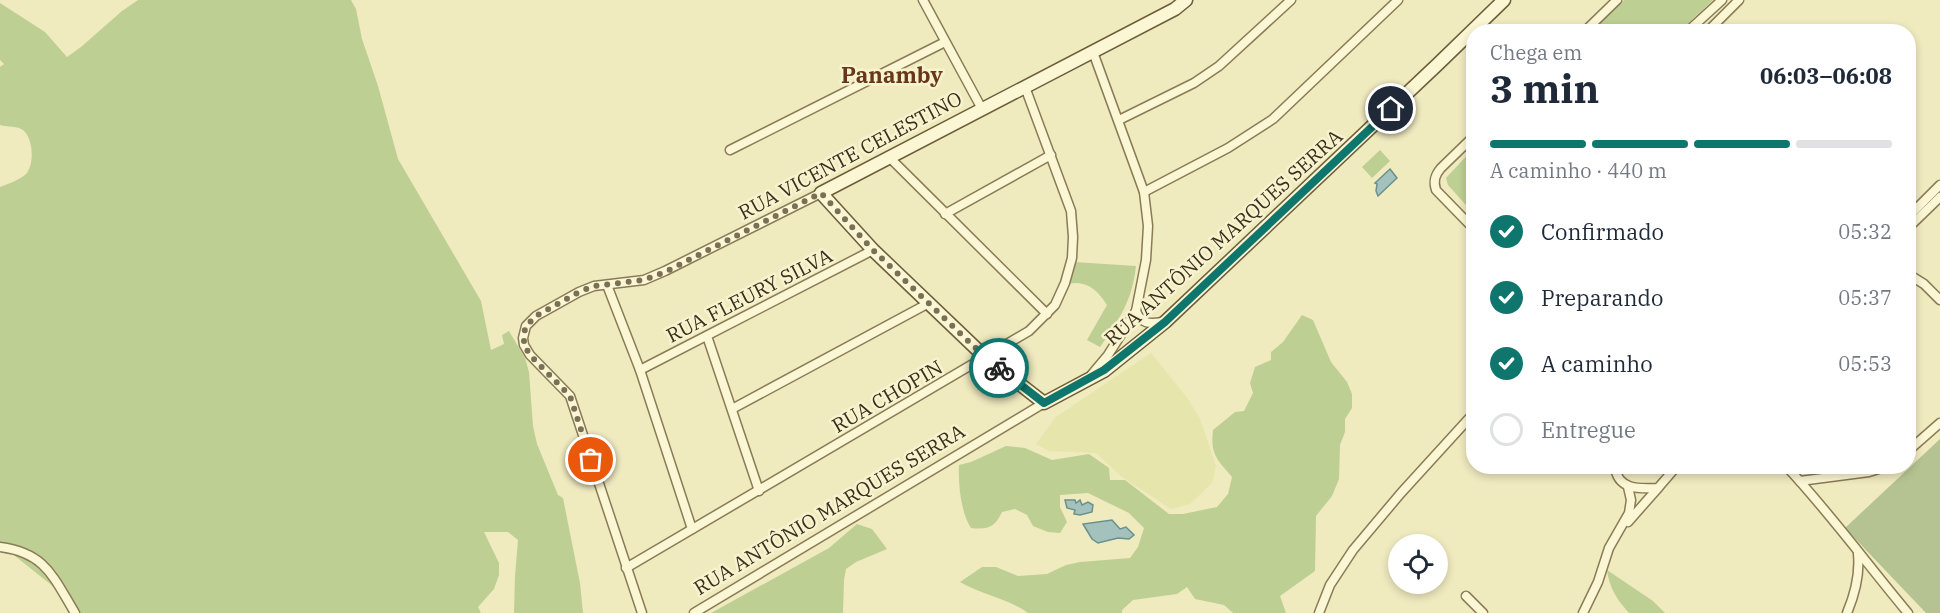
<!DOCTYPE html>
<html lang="pt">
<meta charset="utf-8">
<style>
:root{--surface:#fff;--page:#f2f2f3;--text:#1f2937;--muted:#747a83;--line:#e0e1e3;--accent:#0f766e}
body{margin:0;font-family:"IBM Plex Serif",serif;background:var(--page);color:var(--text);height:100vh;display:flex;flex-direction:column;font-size:22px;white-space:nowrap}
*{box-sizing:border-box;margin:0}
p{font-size:20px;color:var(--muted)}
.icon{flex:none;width:33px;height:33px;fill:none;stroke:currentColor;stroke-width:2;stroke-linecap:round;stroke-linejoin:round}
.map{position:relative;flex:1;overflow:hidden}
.panel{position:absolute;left:1466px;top:24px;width:450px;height:450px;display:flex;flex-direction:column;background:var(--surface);border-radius:24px;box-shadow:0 3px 9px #0003}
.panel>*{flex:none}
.fabs{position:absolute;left:1388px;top:534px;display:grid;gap:12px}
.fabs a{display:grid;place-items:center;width:60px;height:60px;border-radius:50%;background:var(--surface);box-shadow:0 3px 9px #0003;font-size:30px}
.pin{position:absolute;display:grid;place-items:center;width:51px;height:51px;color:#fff;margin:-26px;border:3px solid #fff;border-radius:50%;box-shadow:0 2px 6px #0007}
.courier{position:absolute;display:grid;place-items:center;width:60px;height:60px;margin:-30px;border:4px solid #0f766e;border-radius:50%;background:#fff;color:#222;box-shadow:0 2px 8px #0007}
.head em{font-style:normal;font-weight:700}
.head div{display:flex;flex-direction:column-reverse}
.head{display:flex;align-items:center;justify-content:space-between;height:102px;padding:0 24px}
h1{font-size:39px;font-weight:700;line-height:45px}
.bar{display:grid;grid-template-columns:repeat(4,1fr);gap:9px 6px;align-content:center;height:72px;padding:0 24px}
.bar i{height:8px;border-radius:4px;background:var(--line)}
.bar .active{background:var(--accent)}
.bar p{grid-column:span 4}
ol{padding:0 24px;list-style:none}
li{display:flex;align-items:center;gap:18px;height:66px}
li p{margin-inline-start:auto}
li .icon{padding:6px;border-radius:50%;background:var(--accent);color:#fff;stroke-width:4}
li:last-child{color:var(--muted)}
li i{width:33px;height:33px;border:3px solid var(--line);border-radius:50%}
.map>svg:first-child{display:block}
</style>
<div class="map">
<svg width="1940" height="613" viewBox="0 0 1940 613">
<rect width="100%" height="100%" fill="#f0eabf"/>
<path fill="#e6e6ac" d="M1151,353L1188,399L1200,419L1216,466L1212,483L1190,504L1171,509L1122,477L1096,453L1049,451L1036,444L1056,417Z"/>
<g fill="#becf93">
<path d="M138,0H351L356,9L362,39L378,86L398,159L481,301L491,350L504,344L502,335L509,331L525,358L529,372L533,426L537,444L558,495L563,498L580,583L583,613H514L515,576L518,540L508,532H484L499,563V575L494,589L478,607L481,613H78L74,603L0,544V187C8,184 19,180 26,174C35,164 33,138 23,130C18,126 7,127 0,125V67L4,64L0,60V3L45,32L67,57L81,47L122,11Z"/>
<path d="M1624,0H1713L1680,31H1591Z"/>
<path d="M1473,149V213L1448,185L1446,178Z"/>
<path d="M1380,150L1390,161L1372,178L1362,167Z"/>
<path d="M1074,262L1136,266C1132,301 1120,318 1100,347L1087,340L1107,305C1097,290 1087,280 1068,284Z"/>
<path d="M1302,315L1313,320L1331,362L1347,382L1352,394V408L1345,419V432L1340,445L1339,479L1332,496L1316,516L1315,571L1280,596L1286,613H1233L1224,605L1195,599L1187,587L1177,594L1133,600L1122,610V613H1028C1007,598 982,595 960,582L982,567H996L1018,576L1047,574L1066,565L1080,562L1130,558L1138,547L1144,528L1129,513L1088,493L1060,495V507L1067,522L1060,533L1048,532L1033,526L1027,515L1015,509L1002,512C995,527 988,530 971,528C961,513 958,484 959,465L971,462L1006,446L1025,448L1052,460L1089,454L1109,468L1110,480H1125L1169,514H1183L1217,507L1228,494L1232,477C1217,460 1210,454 1213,430L1235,412L1244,411L1253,393L1250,383L1255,367L1271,360V352L1283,342Z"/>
<path d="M857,524L872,529L887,549L856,562L846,569L844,580L843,613H711L829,548Z"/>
<path d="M1607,570L1653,601L1665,613H1629C1617,600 1609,587 1607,570Z"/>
</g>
<path fill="#b5c393" d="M1940,439V613H1926L1845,528Z"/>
<g fill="#a3c2be" stroke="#69908d" stroke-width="1.5">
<path d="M1390,169L1397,178L1378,196L1376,191L1377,184L1375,183Z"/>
<path d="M1065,500H1075L1076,503L1080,500L1082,505L1088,502L1093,505L1092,512L1080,515L1074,514L1075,510L1067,508Z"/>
<path d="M1112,520L1120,529L1126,527L1134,535L1129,539L1118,538L1098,543L1092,539L1083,524Z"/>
</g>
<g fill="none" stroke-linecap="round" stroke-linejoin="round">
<defs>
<g id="street">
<path d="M923,0L982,109"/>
<path d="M1584,32L1617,0"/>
<path d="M1687,32L1722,0"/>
<path d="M1707,32L1739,0"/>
<path d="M1119,120L1194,83L1219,66L1291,0"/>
<path d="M1473,137L1441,168C1435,175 1433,181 1436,190L1473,228"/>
<path d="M730,150L945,42"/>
<path d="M889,157L1047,314"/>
<path d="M1144,192L1228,148L1273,119L1398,0"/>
<path d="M945,214L1051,155"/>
<path d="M1908,217L1940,185"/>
<path d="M1908,228L1940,197"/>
<path d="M1908,274L1924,284L1940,300"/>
<path d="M607,285L640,370L692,529"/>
<path d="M1136,311C1141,324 1149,324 1162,322"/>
<path d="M707,336L759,491"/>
<path d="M640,370L873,250"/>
<path d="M1092,374L1108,355L1136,311L1146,260L1148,226L1144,192L1093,52"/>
<path d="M732,409L929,303"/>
<path d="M1908,451L1940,423"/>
<path d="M1615,466C1617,490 1639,489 1658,488L1677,466"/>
<path d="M1786,466C1830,513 1867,564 1908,613"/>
<path d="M1800,481L1869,472L1888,466"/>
<path d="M1628,522L1658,488"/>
<path d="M0,547C46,553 53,577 75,613"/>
<path d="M626,568L1029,331L1055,305L1065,283L1072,258L1073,237L1071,211L1025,87"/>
<path d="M1466,596L1483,613"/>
<path d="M642,613L570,396L530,355L524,345L523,338L526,326L536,316L579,292L594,286L644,280L665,271L821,193"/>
<path d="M694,613L1044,403"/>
<path d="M1319,613L1330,585L1353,550L1401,493L1473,414"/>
<path d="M1583,613L1598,582L1609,548L1629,513L1631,500L1628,487"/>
<path d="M1847,613C1855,594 1860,574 1858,554"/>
</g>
<path id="secondary" d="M1186,0L1175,9L821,193L873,250L985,357L1044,403L1104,371L1165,322L1438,64L1504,0"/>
</defs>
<use href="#street" stroke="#8a7b57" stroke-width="11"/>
<use href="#secondary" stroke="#6c5c3a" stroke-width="15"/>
<use href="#street" stroke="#fbf6d3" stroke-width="8"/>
<use href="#secondary" stroke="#fbf6d3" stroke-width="12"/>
</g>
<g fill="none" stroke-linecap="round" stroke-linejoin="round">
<path stroke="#797055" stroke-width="6" stroke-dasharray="0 10.8" d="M591,460L570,396L530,355L524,345V333L526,326L536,316L579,292L594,286L644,280L665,272L821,193L873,250L985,357L999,368"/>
<path stroke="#0f766e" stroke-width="8" d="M999,368L1044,403L1104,370L1165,322L1391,109"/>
</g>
<g text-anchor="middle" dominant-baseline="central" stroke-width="5" stroke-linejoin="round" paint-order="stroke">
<g font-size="20" fill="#392f1c" stroke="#f7f3cf">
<text transform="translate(850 155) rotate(-28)">RUA VICENTE CELESTINO</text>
<text transform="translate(1223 237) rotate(-42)">RUA ANTÔNIO MARQUES SERRA</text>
<text transform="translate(749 295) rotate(-27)">RUA FLEURY SILVA</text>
<text transform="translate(887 396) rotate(-30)">RUA CHOPIN</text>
<text transform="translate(829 509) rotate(-31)">RUA ANTÔNIO MARQUES SERRA</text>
</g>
<g font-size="22" font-weight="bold" fill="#683719" stroke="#f7f3cf">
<text x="892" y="74">Panamby</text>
</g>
</g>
</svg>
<div class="fabs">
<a><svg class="icon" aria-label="locate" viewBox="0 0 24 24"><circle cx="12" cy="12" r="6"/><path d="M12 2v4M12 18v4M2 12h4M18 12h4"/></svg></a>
</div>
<div class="pin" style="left:591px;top:460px;background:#ea580c"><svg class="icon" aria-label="bag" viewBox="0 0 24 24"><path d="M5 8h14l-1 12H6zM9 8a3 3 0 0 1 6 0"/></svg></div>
<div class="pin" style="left:1391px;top:109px;background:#1f2937"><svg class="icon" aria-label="home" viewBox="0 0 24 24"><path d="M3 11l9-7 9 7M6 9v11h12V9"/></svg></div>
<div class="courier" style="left:999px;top:368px"><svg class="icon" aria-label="bike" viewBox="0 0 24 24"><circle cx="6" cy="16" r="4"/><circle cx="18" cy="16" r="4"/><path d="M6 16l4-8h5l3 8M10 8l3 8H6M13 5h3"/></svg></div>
<section class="panel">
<div class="head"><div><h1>3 min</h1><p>Chega em</p></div><em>06:03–06:08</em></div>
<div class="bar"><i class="active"></i><i class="active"></i><i class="active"></i><i></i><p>A caminho · 440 m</p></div>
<ol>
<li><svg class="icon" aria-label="check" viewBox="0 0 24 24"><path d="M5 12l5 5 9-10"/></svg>Confirmado<p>05:32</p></li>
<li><svg class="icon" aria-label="check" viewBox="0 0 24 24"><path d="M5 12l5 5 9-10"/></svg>Preparando<p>05:37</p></li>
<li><svg class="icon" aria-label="check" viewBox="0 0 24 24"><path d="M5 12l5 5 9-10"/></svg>A caminho<p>05:53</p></li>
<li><i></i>Entregue</li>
</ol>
</section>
</div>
